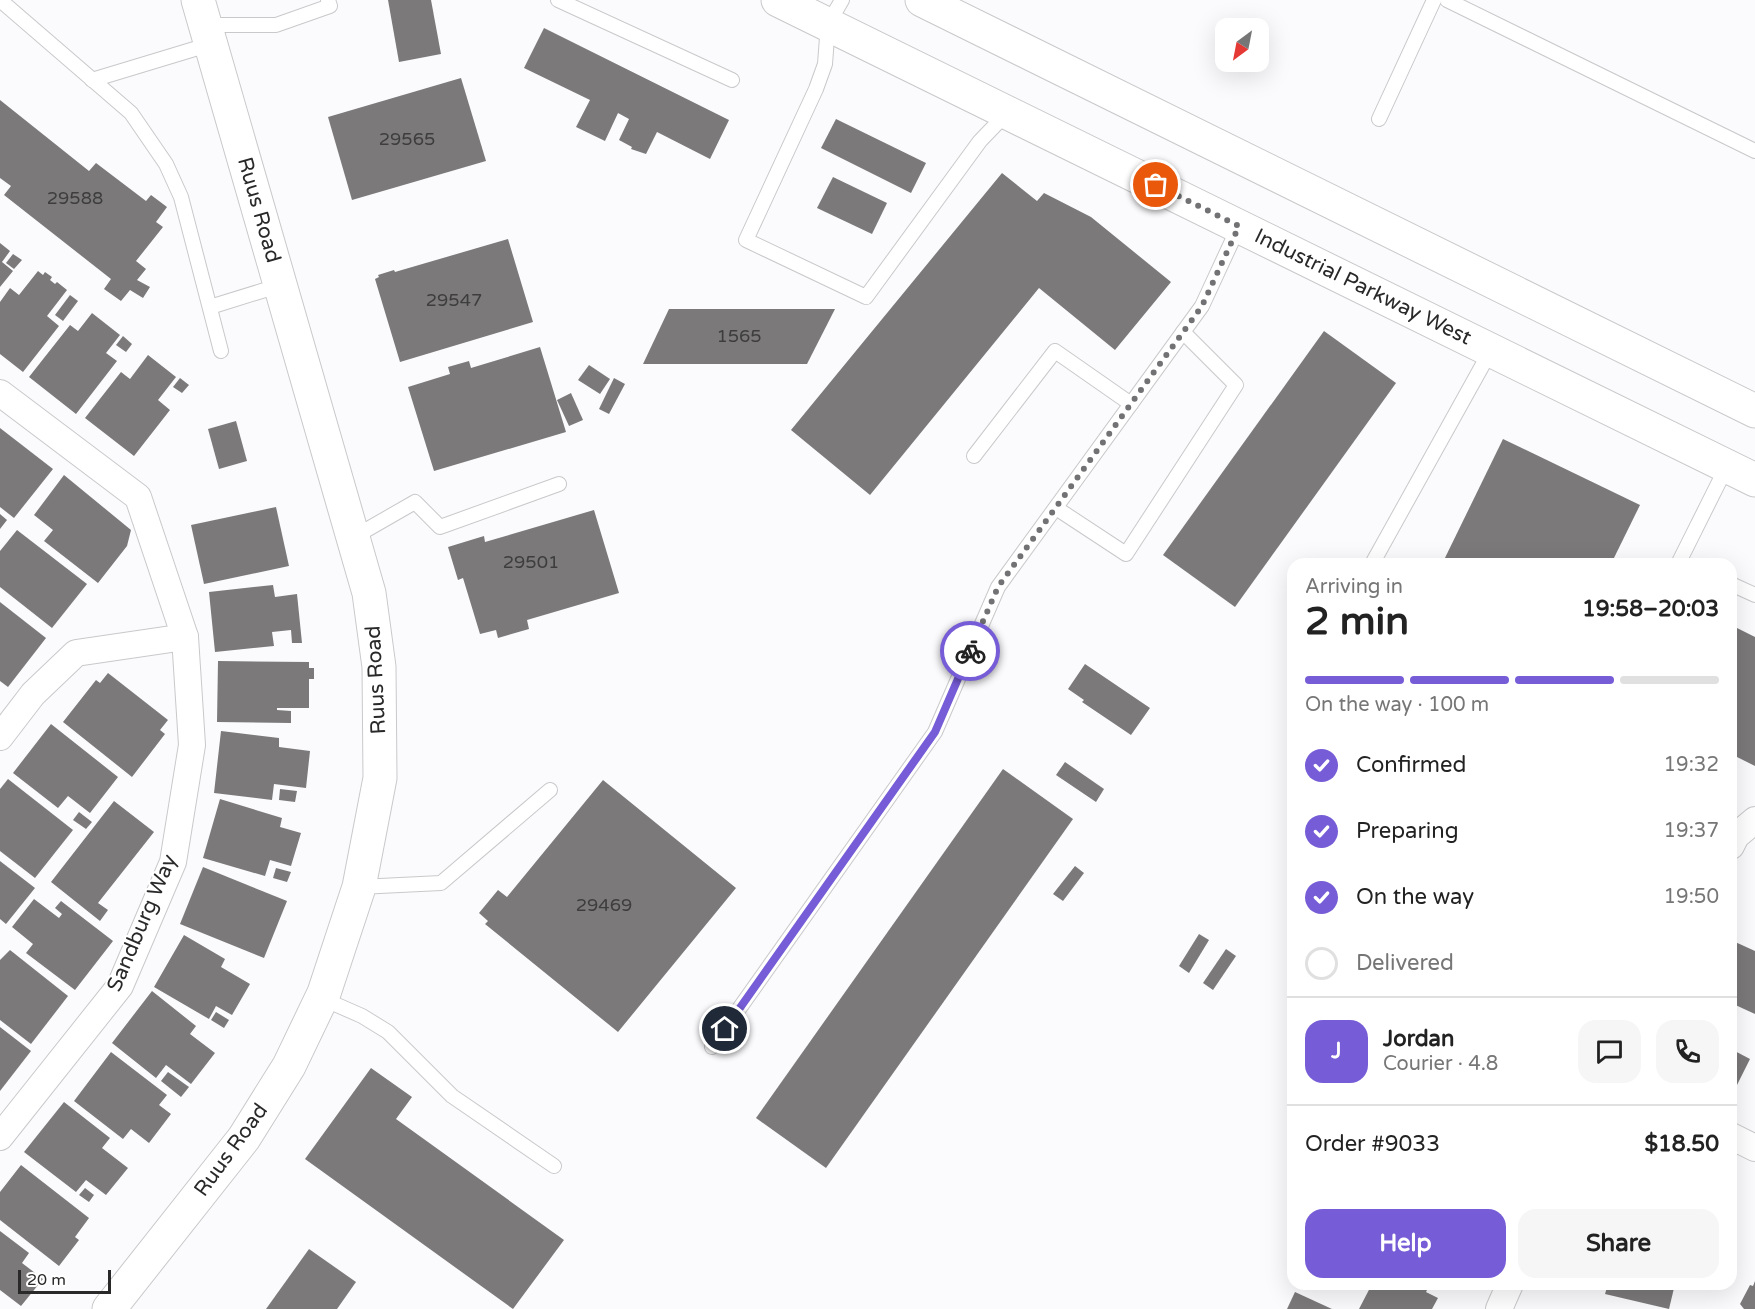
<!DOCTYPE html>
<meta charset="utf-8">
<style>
:root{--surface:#fff;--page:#f6f6f6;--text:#222;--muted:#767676;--line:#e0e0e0;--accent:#765cd6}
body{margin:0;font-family:"Varela Round",sans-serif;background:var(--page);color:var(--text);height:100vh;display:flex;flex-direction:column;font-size:22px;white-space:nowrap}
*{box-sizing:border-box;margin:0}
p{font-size:20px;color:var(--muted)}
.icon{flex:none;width:33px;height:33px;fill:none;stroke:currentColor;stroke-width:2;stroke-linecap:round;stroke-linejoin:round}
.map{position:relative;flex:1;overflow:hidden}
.details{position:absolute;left:1287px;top:558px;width:450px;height:732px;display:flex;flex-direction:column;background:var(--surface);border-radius:18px;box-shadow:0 6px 24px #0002}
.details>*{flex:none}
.needle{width:39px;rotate:212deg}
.controls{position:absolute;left:1215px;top:18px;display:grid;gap:12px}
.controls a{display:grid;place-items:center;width:54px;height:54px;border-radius:12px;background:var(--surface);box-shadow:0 6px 24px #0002;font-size:30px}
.scale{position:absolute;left:18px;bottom:15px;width:93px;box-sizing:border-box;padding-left:6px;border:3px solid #29292a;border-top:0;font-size:16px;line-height:21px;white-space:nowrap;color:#29292a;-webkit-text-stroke:4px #fff;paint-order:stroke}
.pin{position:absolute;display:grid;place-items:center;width:51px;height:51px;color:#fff;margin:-26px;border:3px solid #fff;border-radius:50%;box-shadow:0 2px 6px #0007}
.courier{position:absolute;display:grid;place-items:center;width:60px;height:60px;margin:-30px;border:4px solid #765cd6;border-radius:50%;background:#fff;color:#222;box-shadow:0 2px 8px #0007}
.head em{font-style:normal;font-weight:700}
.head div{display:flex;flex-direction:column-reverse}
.head{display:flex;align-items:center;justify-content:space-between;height:102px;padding:0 18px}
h1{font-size:39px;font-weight:700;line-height:45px}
.bar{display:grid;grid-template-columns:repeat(4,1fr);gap:9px 6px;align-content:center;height:72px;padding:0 18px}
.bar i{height:8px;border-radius:4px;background:var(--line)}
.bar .selected{background:var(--accent)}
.bar p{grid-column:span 4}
.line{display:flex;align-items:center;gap:15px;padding:0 18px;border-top:2px solid var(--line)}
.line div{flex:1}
.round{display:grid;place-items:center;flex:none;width:63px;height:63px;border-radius:18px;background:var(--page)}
ol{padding:0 18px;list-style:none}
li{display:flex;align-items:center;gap:18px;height:66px}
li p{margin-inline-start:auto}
li .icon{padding:6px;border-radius:50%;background:var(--accent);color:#fff;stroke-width:4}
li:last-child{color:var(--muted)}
li i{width:33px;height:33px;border:3px solid var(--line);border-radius:50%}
.button{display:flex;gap:12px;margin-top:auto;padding:12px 18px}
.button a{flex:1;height:69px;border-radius:18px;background:var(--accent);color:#fff;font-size:24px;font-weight:700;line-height:69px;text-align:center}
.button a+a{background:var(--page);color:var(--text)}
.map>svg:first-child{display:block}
</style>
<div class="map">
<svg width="1755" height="1309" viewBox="0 0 1755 1309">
<rect width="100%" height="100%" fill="#fbfbfd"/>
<g fill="#7b797a">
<path d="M388,0H431L441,54L399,62Z"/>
<path d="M544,28L729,120L710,159L657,132L646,154L631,149L632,147L619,140L629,119L618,113L605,141L576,127L590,100L524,68Z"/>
<path d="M461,78L486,161L352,200L328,117Z"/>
<path d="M0,100L89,171L96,163L146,201L151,195L167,207L156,222L163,227L136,261L146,269L137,280L150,287L143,298L130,290L121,301L104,289L111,279L4,195L11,186L0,178Z"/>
<path d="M836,119L926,163L911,193L821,148Z"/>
<path d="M1002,173L1037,201L1044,193L1091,217L1171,282L1115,350L1039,288L870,495L791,430Z"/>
<path d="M833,177L887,203L872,234L817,208Z"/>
<path d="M508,239L533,322L400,362L375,279L379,277L378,275L394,270L395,272Z"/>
<path d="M0,243L10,251L2,262L13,271L0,287Z"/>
<path d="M13,254L22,260L14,269L6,263Z"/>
<path d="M38,271L43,275L45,272L52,277L50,280L55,284L57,282L67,290L47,316L59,326L23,372L0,354V302L10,288L19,295Z"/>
<path d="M70,295L78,301L63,321L55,315Z"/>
<path d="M669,309H835L807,364H643Z"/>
<path d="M92,313L120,335L106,353L117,361L76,414L29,377L70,325L78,331Z"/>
<path d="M1324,331L1396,383L1235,607L1163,555Z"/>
<path d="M123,336L132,344L126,352L116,345Z"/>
<path d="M540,347L566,432L434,471L408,387L450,374L448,367L469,361L471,368Z"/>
<path d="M148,355L176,377L158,400L170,410L134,456L85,418L121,372L130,379Z"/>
<path d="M589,365L610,379L600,394L578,380Z"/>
<path d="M180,378L189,385L182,393L173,387Z"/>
<path d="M614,378L625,384L609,414L599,409Z"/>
<path d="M571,393L583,420L569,426L557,400Z"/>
<path d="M236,421L247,461L219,469L208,429Z"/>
<path d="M0,428L53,469L14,518L0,507Z"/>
<path d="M1503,439L1640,505L1611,564H1442Z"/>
<path d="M64,475L131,530L127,546L98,583L44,541L53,530L34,515Z"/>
<path d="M276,507L289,566L204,584L191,525Z"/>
<path d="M594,510L619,593L527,620L529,629L498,638L496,630L480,634L463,578L458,580L448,547L484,536L485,542Z"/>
<path d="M0,514L7,520L0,529Z"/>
<path d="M17,530L87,584L52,628L0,587V551Z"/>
<path d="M273,585L275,597L297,594L302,643H292L291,630L272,632L274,646L215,652L209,592Z"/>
<path d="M0,602L46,638L8,687L0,681Z"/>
<path d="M1731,625L1755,637V766L1731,754Z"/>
<path d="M218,661L309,662V668H314V679H309V708H277V710L291,711V723L217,722Z"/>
<path d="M1085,664L1150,708L1131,735L1082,702L1084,700L1068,689Z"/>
<path d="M108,673L168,720L160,730L165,734L132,777L63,722L96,680L100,683Z"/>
<path d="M51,724L118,777L90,813L68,796L58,808L13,773Z"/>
<path d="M221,731L279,738V747L310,751L306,788L274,784L272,800L214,793Z"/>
<path d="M1065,762L1104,789L1096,802L1056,775Z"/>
<path d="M1003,769L1073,819L826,1168L756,1118Z"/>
<path d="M8,779L73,830L35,878L0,851V789Z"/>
<path d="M603,780L736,888L618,1032L485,924L488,921L479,913L498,890L507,897Z"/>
<path d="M280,789L297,791L295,802L279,800Z"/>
<path d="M220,799L282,818L280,827L301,833L291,866L270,860L265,876L203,858Z"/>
<path d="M114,801L154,832L98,903L108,910L100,921L51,882Z"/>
<path d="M79,812L92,822L86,829L73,820Z"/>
<path d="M0,861L35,888L6,924L0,919Z"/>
<path d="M1075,866L1084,873L1063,901L1053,894Z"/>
<path d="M203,867L287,901L264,958L180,924Z"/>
<path d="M276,868L291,872L287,882L273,878Z"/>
<path d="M34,899L59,918L62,914L55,908L61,901L113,941L75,990L26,953L33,944L12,927Z"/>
<path d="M1199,934L1209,940L1189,973L1179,966Z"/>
<path d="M184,935L225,959L221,967L250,984L232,1015L216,1006L209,1019L154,987Z"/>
<path d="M1733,941L1755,951V1014L1731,1003V946Z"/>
<path d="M1226,949L1236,956L1213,990L1203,983Z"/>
<path d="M10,950L68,996L31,1044L0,1020V960Z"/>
<path d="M152,991L196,1026L190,1034L215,1053L191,1084L166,1065L156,1078L112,1043Z"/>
<path d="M216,1012L229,1020L224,1028L211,1020Z"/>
<path d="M0,1027L31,1051L0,1091Z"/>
<path d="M1731,1049L1750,1059L1735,1089L1731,1086Z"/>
<path d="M111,1052L167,1095L159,1105L171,1114L149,1143L131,1129L123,1139L74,1101Z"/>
<path d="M371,1068L412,1097L396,1119L564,1240L513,1309L305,1159Z"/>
<path d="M168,1072L189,1087L181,1097L161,1081Z"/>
<path d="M64,1102L110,1138L102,1148L128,1168L106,1195L86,1180L76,1192L24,1152Z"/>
<path d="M21,1165L89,1218L75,1237L79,1240L59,1266L0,1220V1192Z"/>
<path d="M85,1188L94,1195L89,1202L79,1195Z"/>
<path d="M0,1231L29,1253L22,1263L43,1279L21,1306L0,1290Z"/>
<path d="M309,1249L356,1282L337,1309H266Z"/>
<path d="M1755,1281V1309H1744L1740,1304L1750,1285L1753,1286Z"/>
<path d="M1372,1284H1430L1426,1292L1438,1298L1432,1309H1359Z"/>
<path d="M1608,1284H1675L1669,1309L1605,1294Z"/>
<path d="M1295,1292L1332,1309H1287Z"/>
</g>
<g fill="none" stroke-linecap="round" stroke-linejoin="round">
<defs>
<g id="service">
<path d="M0,0L131,113L166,164L181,197L221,351"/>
<path d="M558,0L732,80"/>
<path d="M842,0L828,24L825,64L816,89L746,240L866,297L980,141L1006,114"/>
<path d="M1447,0L1755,151"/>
<path d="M206,25H276L330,6L328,0"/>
<path d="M92,80L211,44"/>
<path d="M1379,119L1434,0"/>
<path d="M210,307L281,285"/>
<path d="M974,456L1055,351L1131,404"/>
<path d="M1056,508L1126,554L1236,385L1183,332"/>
<path d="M354,537L415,502L440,527L559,484"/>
<path d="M1372,564L1491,350"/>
<path d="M1678,564L1727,466"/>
<path d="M1731,584L1755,595"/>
<path d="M359,887L441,883L550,790"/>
<path d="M321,998L362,1016L388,1032L452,1096L554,1166"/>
<path d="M712,1047L935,732L998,587L1202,306L1239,226"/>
</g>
<g id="minor">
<path d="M0,393L138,497L185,637L192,745L173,862L120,986L0,1137"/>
<path d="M0,737L33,694L76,653L185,637"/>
<path d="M1731,846L1736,836L1755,820"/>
<path d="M1731,1136L1755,1148"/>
<path d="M1499,1309L1510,1284"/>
</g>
<path id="tertiary" d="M109,1309L244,1138L289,1066L324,993L359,887L380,778L379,667L369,593L198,0"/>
<g id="secondary">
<path d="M778,0L1755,480"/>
<path d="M922,0L1755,411"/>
</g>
</defs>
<use href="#service" stroke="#c9c9cb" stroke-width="16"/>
<use href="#minor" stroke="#c9c9cb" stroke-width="28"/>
<use href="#tertiary" stroke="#c9c9cb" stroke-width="35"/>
<use href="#secondary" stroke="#c9c9cb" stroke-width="35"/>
<use href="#service" stroke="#fff" stroke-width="14"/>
<use href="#minor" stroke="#fff" stroke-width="26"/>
<use href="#tertiary" stroke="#fff" stroke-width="33"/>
<use href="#secondary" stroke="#fff" stroke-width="33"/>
</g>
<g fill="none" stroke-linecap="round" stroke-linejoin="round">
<path stroke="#727274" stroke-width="6" stroke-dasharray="0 10.8" d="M970,651L998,587L1202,306L1239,226L1156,185"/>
<path stroke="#765cd6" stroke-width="8" d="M725,1029L935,732L970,651"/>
</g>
<g text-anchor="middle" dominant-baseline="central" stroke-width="4.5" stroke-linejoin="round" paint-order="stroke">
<g font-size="18" fill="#3e3d3e">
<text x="407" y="139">29565</text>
<text x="75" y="198">29588</text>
<text x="454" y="300">29547</text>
<text x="739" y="336">1565</text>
<text x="531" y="562">29501</text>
<text x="604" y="905">29469</text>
</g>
<g font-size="21" fill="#29292a" stroke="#fff">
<text transform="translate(259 210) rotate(74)">Ruus Road</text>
<text transform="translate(1363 287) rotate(26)">Industrial Parkway West</text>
<text transform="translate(376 680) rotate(-93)">Ruus Road</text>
<text transform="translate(142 923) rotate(-67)">Sandburg Way</text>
<text transform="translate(231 1150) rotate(-54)">Ruus Road</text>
</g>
</g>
</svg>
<div class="controls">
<a><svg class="needle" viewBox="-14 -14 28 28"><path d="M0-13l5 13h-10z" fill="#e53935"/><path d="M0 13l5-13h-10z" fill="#767676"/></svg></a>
</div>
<div class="scale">20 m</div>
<div class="pin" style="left:1156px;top:185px;background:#ea580c"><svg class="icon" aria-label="bag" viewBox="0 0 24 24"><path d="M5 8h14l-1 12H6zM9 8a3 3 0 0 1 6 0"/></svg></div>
<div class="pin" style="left:725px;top:1029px;background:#1f2937"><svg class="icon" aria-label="home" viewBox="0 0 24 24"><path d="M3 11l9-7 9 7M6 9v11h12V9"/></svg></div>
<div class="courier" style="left:970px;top:651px"><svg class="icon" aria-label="bike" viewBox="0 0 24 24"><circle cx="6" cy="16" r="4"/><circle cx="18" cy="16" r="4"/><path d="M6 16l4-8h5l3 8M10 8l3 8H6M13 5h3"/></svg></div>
<section class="details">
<div class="head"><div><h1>2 min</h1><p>Arriving in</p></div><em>19:58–20:03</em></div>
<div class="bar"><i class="selected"></i><i class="selected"></i><i class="selected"></i><i></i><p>On the way · 100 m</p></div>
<ol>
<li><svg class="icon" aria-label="check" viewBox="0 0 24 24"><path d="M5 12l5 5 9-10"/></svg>Confirmed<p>19:32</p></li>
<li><svg class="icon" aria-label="check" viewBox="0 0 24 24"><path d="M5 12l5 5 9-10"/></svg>Preparing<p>19:37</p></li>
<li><svg class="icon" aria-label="check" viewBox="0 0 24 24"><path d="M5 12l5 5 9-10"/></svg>On the way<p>19:50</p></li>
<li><i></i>Delivered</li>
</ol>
<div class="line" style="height:108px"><b class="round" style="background:var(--accent);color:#fff">J</b><div><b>Jordan</b><p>Courier · 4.8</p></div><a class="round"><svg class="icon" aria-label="chat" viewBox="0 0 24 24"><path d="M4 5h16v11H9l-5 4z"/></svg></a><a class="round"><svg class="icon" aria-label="phone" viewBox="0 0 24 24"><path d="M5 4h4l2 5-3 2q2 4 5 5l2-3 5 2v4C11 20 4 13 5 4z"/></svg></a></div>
<div class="line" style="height:78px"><div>Order #9033</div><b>$18.50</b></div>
<div class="button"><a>Help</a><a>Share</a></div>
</section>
</div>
